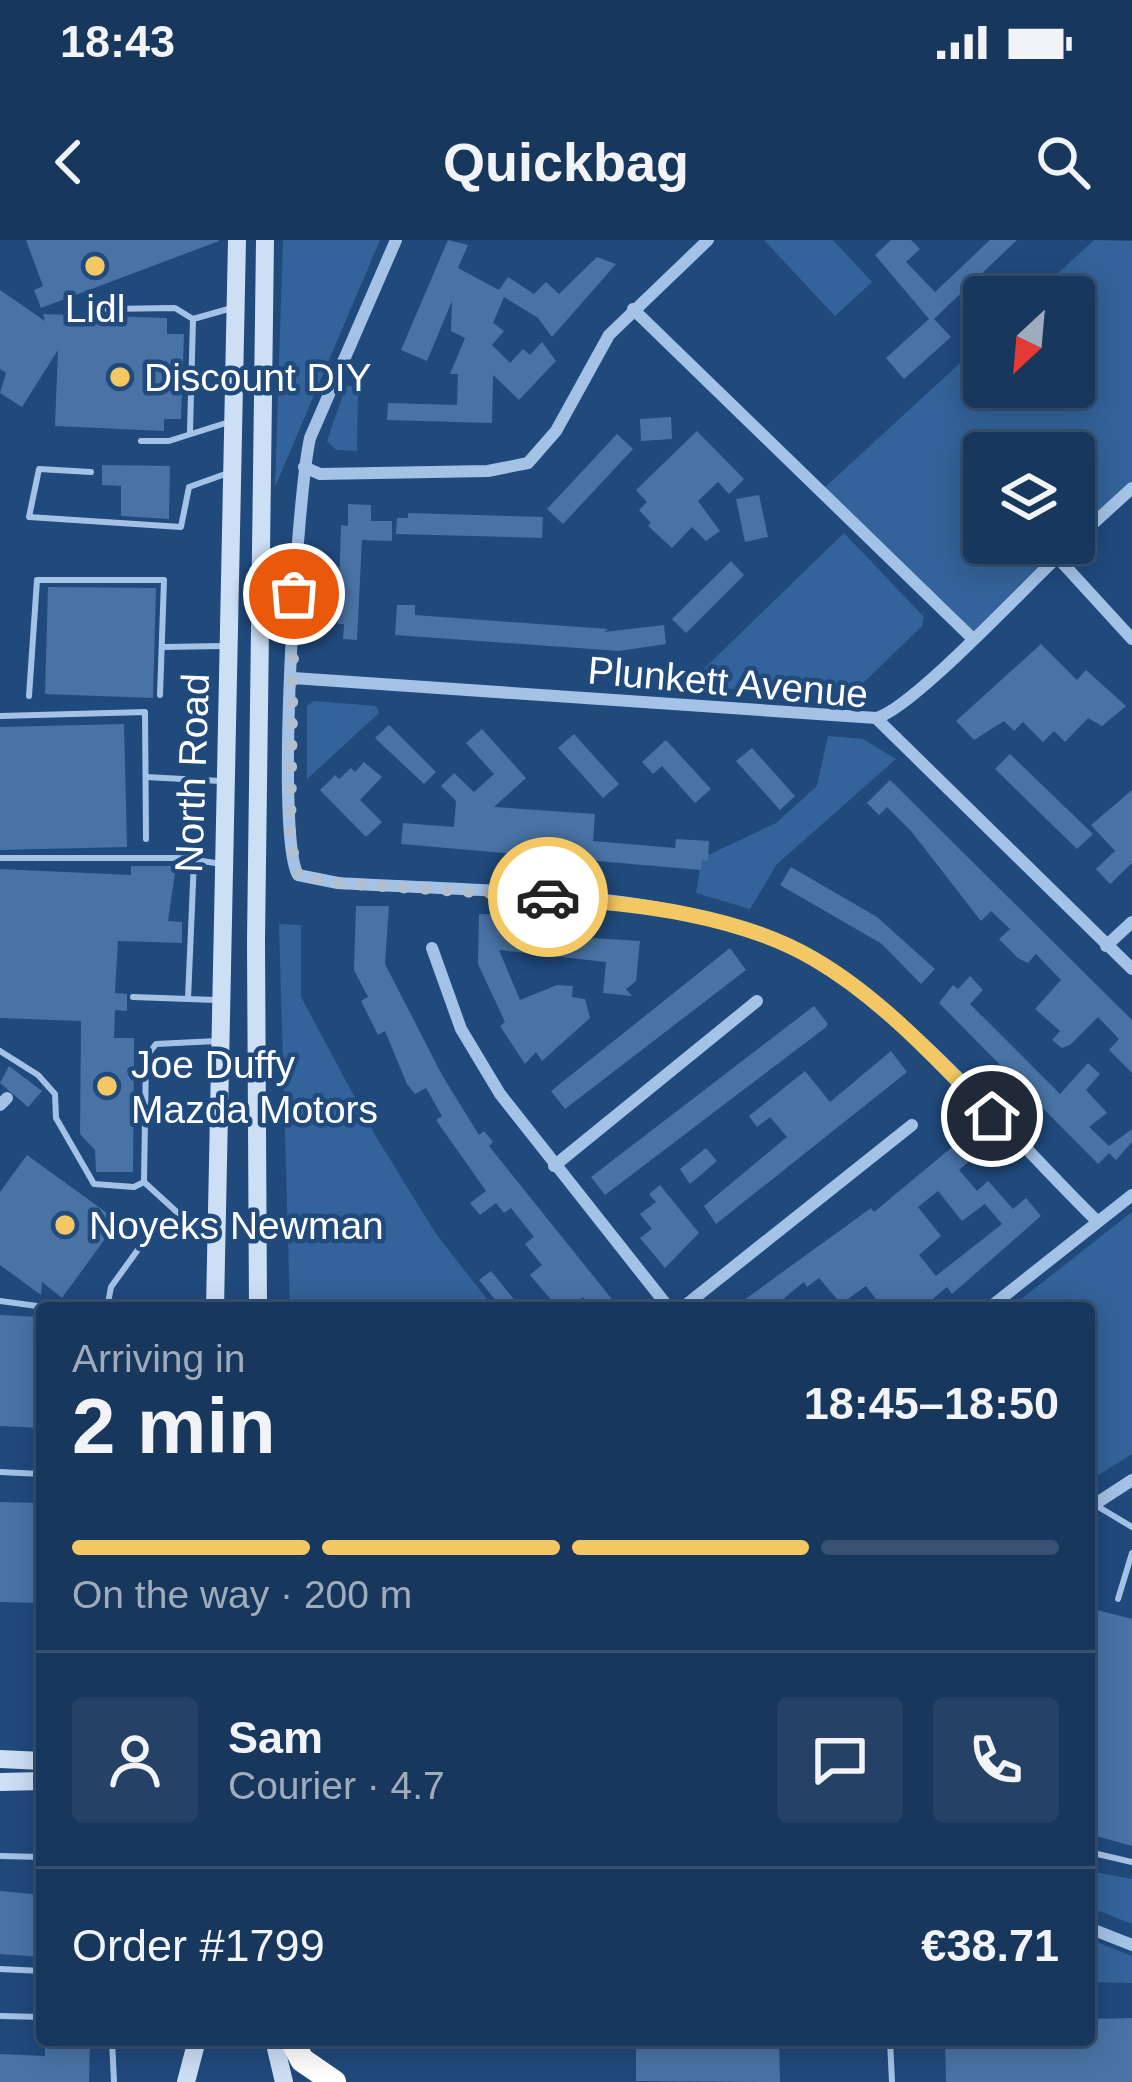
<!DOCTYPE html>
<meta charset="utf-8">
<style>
:root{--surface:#18375d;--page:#254266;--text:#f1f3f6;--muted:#9facbc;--line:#365172;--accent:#f3c864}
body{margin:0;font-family:Arial,sans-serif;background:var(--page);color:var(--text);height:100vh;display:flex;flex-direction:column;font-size:45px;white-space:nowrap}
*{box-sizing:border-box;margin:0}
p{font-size:39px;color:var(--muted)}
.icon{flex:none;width:66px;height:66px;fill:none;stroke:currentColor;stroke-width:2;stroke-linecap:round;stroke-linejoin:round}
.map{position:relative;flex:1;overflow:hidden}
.details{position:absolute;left:36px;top:1062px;width:1059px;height:744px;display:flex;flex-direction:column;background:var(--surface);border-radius:12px;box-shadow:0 6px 30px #0003,0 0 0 3px var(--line)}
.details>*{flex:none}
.needle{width:78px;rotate:206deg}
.tools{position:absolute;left:963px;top:36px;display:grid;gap:24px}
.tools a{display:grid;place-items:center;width:132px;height:132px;border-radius:12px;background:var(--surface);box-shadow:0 6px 30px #0003,0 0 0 3px var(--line);font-size:60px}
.pin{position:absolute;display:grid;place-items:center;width:102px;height:102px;color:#fff;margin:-51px;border:6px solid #fff;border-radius:50%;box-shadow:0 3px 12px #0007}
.courier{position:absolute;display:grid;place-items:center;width:120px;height:120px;margin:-60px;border:9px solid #f3c864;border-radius:50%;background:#fff;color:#222;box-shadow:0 3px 15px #0007}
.head em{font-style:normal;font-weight:800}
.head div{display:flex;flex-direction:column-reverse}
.head{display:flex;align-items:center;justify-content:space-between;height:204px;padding:0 36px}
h1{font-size:78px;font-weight:800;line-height:90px}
.bar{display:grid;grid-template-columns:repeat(4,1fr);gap:18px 12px;align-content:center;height:144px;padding:0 36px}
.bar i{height:15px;border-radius:9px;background:var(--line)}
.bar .current{background:var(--accent)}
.bar p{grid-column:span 4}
.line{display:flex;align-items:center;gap:30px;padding:0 36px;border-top:3px solid var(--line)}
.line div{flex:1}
.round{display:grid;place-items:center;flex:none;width:126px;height:126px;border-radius:12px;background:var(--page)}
.status{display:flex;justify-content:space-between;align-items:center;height:84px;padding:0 60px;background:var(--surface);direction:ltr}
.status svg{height:33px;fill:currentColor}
header{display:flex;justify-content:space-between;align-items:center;height:156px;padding:0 36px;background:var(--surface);font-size:54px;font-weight:800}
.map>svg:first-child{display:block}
</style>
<div class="status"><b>18:43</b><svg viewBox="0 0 49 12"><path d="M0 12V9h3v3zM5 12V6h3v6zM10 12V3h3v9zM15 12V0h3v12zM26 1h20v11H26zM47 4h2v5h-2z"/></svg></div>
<header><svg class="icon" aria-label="back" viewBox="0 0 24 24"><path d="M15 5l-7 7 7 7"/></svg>Quickbag<svg class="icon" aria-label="search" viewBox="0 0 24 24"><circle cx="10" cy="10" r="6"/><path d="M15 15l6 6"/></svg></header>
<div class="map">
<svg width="1132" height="1842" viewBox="0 0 1132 1842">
<rect width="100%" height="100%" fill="#20497c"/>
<g fill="#33639a">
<path d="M283,0H380L275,247Z"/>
<path d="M764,0H833L872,42L835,76Z"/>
<path d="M1094,0L1132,1V246L1074,300V213H984V303H1071L972,396L822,250L984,101V147H1074V57H1032Z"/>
<path d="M346,146H358L357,211L336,210L327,201Z"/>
<path d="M844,293L924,377L922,386L854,452L829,455L686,446Z"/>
<path d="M314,461L376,466L379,473L307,539V466Z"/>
<path d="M828,496L863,499L896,519L777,624L750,669L696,653L702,618L776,583L817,546Z"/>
<path d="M279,684L301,685V757L375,895L436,994L494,1068H290Z"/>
<path d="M1132,972V1214L1089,1241V1068H1010Z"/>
<path d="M1089,1631L1132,1639V1684L1089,1667Z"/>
<path d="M1089,1699L1132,1716V1743L1089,1742Z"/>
</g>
<g fill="#4973a5" fill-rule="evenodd">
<path d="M26,0H219V1L41,68L34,50L43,46Z"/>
<path d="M448,0L468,5L458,28L499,50L508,37L534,54L546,42L559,54L597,17L616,24L552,97L538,78L504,57L493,83L504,91L492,105L510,123L523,109L530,115L542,102L556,121L519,160L493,135L492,183L387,180L388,163L457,165L458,134H450L465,98L451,91L452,61L427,121L401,110Z"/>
<path d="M891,0H911L920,9L906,22L935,52L990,0H1017L934,79L951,97L904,139L886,118L929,79L875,15Z"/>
<path d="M0,50L45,81L43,74L167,78V94H184L181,179H164V191L55,186L58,110L22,167L0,153L6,133L0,129Z"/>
<path d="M671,177L672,199L641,201L640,179Z"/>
<path d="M697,191L744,239L729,254L718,242L698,261L720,291L706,301L692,287L672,308L648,286L651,283L639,270L647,262L636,250Z"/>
<path d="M617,194L633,209L563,284L547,269Z"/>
<path d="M102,225L170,226L169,279L121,276V246L102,245Z"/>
<path d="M759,255L768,297L745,302L736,259Z"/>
<path d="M348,264L371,265V281H392V301L362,300L357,400L343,399L344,384H338L341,285L348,286Z"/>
<path d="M408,273L543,277L542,298L396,294L397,278H408Z"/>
<path d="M731,321L744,335L686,393L672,379Z"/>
<path d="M48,347L156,348L153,458L45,454Z"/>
<path d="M397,365H415V375L608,389L604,392L664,385L666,404L619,411L395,395Z"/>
<path d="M1041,404L1077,440L1086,430L1126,466L1102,486L1088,478L1065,502L1054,491L1043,502L1023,482L1014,491L1004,481L974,500L956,481Z"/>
<path d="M124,484L127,607L0,610V487Z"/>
<path d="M389,485L436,532L424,544L375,498Z"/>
<path d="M482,489L526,538L494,567L595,574L593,601L675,608L676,599L709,601L708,621L702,620L701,630L401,604L403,583L454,587L456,561L441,546L454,533L474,552L494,534L466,503Z"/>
<path d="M574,494L619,544L603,558L558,508Z"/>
<path d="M666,500L711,549L695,563L662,526L653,534L642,522Z"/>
<path d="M752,508L795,556L780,570L736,521Z"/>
<path d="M1010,514L1093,594L1077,609L995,529Z"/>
<path d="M364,522L382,537L360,560L382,582L366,597L320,550L335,535L339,539L351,528L355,532Z"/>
<path d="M890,540L1132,780V833L1109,810L1119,799L1098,777L1070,805L1062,808L1052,800L1060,791L1035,769L1061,740L1036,714L1028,723L1018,718L999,699L1010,689L991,671L981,681L911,591L887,567L879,575L867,563Z"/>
<path d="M1132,550V623L1110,644L1096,629L1115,611L1091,585Z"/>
<path d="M131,626H176L168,681L182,682V703L118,701L115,753L127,754V771L115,770L114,798H134L133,932H96L95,910L80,894L81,781L0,778V629L131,635Z"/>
<path d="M791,627L877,677L935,729L921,744L882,704L780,645Z"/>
<path d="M356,666H389L385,724L442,835L479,895L484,891L493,902L489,906L619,1068H592L583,1057L570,1068H558L530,1035L542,1025L525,1004L534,997L511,968L504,973L496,963L480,975L470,963L486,951L436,880L442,876L426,848L415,854L407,844L385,791L378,795L361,761L368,757L354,730Z"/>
<path d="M479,674L512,675L511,693L640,701L636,741L626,749L632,756L603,753L606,722L499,710L520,760L557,745L573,746L572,757L585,759L590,778L542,821L536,812L525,824L500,786L505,782L478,724Z"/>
<path d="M730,708L746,730L565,869L551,851Z"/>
<path d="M970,736L983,750L970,764L1060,854L1088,823L1100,834L1086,850L1107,873L1089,887L1109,906L1132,889V902L1116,920L1109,913L1098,924L939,763L953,745L958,749Z"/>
<path d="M814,766L828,784L825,788L605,955L591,937Z"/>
<path d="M891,811L907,832L716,984L704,966L787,897L770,877L757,887L749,876L805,831L830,862Z"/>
<path d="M9,826L42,851L28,867L0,843Z"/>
<path d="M969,893L983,910L959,930L977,951L988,941L1013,969L1026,958L1041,976L952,1054L947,1047L922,1068H883L866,1046L841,1064L819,1038L807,1047L804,1042L772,1068H733L871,968L874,972ZM938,951L962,981L985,964L1002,984L936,1036L919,1015L941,996L918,967Z"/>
<path d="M706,908L717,921L690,944L680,929Z"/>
<path d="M27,915L118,981L62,1058L42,1042L41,1055L0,1025V952Z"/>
<path d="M660,945L699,993L665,1028L640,998L652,989L640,974L656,962L649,954Z"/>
<path d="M491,1031L521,1068H502L479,1040Z"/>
<path d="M0,1075L40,1077L42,1188L0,1186Z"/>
<path d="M0,1262L42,1263V1363L0,1362Z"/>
<path d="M1089,1368L1132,1379V1606L1089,1594Z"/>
<path d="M0,1651L42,1655V1717L0,1714Z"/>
<path d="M1132,1778V1842H946L945,1800H1089V1779Z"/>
<path d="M636,1800H779L780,1842L636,1841Z"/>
<path d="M45,1802L90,1803L89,1842H0V1814L45,1816Z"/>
</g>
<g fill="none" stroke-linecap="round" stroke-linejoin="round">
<g stroke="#a3c2e6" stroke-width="6">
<path d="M107,69L175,68L193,79"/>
<path d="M190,191L193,79L232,68"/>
<path d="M141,201H169L229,182"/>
<path d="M91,232L39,229L29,277L181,287L189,247L228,233"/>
<path d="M162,407L224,406"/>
<path d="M29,456L37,340H164L160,455"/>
<path d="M0,476L145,472L146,599"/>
<path d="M146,537L220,541"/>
<path d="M0,618H182L222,624"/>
<path d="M194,620L188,759L216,760"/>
<path d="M133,757L188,759"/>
<path d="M0,811L38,835L55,854L56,878L94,944L134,947L144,942"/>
<path d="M212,984H190L144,942L146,817L156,804L217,801"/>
<path d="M0,1061L52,1068"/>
<path d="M107,1068L111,1047L142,1004"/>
<path d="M0,1232L42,1234"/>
<path d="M1097,1266L1132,1287"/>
<path d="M1118,1359L1132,1313"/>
<path d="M1089,1612L1132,1622"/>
<path d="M0,1616L42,1617"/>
<path d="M0,1729L42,1731"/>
<path d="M0,1776L42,1777"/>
<path d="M112,1800L114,1842"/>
<path d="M342,1800H446"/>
<path d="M890,1800L892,1842"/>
</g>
<g stroke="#a3c2e6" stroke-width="12">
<path d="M396,0L310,198C297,256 275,595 298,635L338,643C478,652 694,647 814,720C922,784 1007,893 1097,981"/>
<path d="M633,69L971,397"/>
<path d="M304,227L320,234L488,231L528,223L556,191L609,95L708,0"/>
<path d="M1074,301L1132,248"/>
<path d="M1057,317L1132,399"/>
<path d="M293,438L876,478C913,469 1034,337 1072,303"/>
<path d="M876,478L1132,729"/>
<path d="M1106,706L1132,682"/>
<path d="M432,708L461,789L500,854L669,1068"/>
<path d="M0,865L7,858"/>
<path d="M554,926L757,761"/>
<path d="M682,1068L912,885"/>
<path d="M989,1068L1132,955"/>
<path d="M1089,1268L1132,1240"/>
<path d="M1089,1688L1132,1705"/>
</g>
<g stroke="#cddff5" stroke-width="18">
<path d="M215,1068L237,0"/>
<path d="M258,1068L256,701L265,0"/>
<path d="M0,1519L42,1521"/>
<path d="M0,1542L42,1541"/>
<path d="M274,1800L284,1842"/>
<path d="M186,1842L197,1800"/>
</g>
<path stroke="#fff" stroke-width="24" d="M292,1800L302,1820L334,1842"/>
</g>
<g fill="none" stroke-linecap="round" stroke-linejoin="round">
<path stroke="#b1bfd1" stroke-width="12" stroke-dasharray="0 21.6" d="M294,354L290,599L298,635L338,643L548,657"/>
<path stroke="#f3c864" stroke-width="15" d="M548,657C637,665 735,673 814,719C881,758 939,821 992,876"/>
</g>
<g fill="#f3c864" stroke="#20497c" stroke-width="4.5">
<circle cx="95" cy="26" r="12"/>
<circle cx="120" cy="137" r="12"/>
<circle cx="107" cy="846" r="12"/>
<circle cx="65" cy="985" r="12"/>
</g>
<g text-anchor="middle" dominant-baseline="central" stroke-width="9" stroke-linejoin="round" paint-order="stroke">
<g font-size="39" fill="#fff" stroke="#20497c" text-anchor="start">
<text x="95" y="68" text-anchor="middle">Lidl</text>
<text x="144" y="137">Discount DIY</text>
<text x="131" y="824">Joe Duffy<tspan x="131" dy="45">Mazda Motors</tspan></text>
<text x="89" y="985">Noyeks Newman</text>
</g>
<g font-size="39" fill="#fff" stroke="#20497c">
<text transform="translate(728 442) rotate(5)">Plunkett Avenue</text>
<text transform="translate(192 533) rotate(-88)">North Road</text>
</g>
</g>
</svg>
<div class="tools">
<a><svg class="needle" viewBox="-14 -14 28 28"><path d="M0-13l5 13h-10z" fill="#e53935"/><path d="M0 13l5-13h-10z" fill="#9facbc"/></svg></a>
<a><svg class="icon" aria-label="layers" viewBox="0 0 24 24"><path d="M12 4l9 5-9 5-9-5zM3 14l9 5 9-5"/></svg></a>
</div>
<div class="pin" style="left:294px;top:354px;background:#ea580c"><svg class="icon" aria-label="bag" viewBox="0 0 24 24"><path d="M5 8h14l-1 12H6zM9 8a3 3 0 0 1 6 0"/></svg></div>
<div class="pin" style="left:992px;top:876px;background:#1f2937"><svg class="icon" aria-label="home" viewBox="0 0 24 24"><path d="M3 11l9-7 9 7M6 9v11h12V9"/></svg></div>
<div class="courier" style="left:548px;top:657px"><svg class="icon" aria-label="car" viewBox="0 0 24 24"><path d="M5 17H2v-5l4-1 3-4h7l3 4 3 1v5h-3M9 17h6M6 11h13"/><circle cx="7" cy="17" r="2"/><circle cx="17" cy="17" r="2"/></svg></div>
<section class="details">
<div class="head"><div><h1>2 min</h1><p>Arriving in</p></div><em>18:45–18:50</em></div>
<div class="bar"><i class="current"></i><i class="current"></i><i class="current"></i><i></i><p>On the way · 200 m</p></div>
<div class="line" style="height:216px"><a class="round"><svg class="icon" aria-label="person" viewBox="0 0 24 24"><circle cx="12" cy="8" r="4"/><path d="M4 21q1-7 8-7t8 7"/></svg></a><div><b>Sam</b><p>Courier · 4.7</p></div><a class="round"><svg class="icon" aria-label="chat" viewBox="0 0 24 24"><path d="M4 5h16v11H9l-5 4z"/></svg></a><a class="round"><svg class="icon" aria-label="phone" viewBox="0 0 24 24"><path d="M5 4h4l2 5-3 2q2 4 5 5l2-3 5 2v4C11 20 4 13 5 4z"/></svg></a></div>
<div class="line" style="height:156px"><div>Order #1799</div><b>€38.71</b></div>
</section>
</div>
